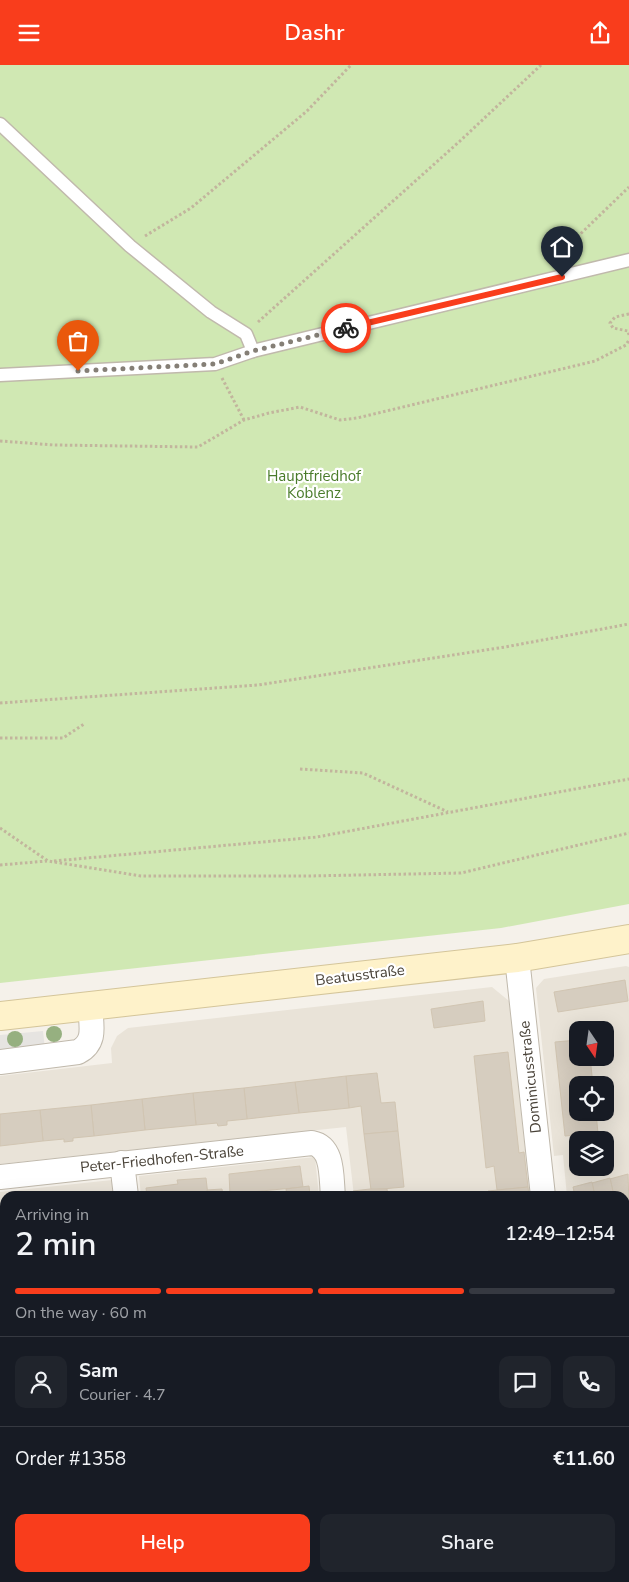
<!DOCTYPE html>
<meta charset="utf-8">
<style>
:root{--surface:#171b24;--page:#20242c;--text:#f1f3f6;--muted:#9ea1a6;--line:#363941;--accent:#f93d1c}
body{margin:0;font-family:"Nunito Sans",sans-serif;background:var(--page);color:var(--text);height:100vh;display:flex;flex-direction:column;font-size:19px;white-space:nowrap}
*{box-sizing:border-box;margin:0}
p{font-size:16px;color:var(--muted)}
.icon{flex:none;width:28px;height:28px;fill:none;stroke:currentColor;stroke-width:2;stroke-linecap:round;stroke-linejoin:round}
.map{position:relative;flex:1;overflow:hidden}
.drawer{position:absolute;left:0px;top:1126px;width:630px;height:391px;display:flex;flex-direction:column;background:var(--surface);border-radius:15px 15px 0 0;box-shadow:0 5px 20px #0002}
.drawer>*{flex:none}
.needle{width:32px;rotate:167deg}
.tools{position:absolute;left:569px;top:956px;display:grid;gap:10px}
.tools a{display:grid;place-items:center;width:45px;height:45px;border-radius:10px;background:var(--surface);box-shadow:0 5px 20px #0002;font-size:25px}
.pin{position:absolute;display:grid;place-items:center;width:42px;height:42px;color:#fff;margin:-51px -21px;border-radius:50% 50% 50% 0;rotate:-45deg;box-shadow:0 0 5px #0007}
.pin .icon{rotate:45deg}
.courier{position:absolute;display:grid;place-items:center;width:50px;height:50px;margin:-25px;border:4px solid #f93d1c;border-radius:50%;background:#fff;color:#222;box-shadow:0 1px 6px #0007}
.head em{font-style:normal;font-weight:600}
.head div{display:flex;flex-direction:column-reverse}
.head{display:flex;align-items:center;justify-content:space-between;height:85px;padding:0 15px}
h1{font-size:32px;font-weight:600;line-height:38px}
.bar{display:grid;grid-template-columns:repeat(4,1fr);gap:8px 5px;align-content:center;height:60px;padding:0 15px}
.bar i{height:6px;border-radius:4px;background:var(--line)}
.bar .on{background:var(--accent)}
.bar p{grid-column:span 4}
.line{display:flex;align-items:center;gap:12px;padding:0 15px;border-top:1px solid var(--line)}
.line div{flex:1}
.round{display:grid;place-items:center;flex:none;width:52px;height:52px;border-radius:10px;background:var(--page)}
.primary-button{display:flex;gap:10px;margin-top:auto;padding:10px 15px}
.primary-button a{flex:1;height:58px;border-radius:10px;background:var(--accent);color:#fff;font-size:20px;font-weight:600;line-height:58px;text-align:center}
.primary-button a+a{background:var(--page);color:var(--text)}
header{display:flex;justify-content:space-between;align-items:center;height:65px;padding:0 15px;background:var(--accent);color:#fff;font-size:22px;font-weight:600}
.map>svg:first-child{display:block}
</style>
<header><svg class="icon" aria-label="menu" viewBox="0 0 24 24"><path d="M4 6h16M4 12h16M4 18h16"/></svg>Dashr<svg class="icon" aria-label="share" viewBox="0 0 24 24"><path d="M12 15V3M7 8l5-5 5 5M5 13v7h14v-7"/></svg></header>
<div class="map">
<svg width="629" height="1517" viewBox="0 0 629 1517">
<rect width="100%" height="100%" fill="#f5f1ea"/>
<g fill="#e9e3d8" fill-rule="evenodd">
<path d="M626,901L629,902V1147H625V1131H567L563,1090L554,1091L536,923L544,914ZM578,965H605V992H578ZM578,1020H605V1048H578ZM578,1075H605V1102H578Z"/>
<path d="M492,922L509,936L530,1131H354L346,1062L0,1099V1011L112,998L111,983L117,971L128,963Z"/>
<path d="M315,1092L319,1131H141L139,1111Z"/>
<path d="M112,1115L114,1131H5V1242H0V1127Z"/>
<path d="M629,1156V1230L625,1231V1157Z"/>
<path d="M625,1369H629V1517H599V1513L625,1512Z"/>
<path d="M572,1512L573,1517H395V1513Z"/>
</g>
<g fill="#f6e8d5">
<path d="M0,1242H5V1412L0,1413Z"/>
<path d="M360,1512V1517H233L232,1513Z"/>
</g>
<path fill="#eee6d4" d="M629,1240V1341H625V1241Z"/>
<path fill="#d0e8b3" d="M0,0H629V839L501,863L0,918Z"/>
<path fill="#e6e4e1" d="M43,966L45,984L0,988V970Z"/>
<g fill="#d6cdbf" stroke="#d1c5b2">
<path d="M625,915L628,936L558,947L554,927Z"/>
<path d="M483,936L485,956L434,963L431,944Z"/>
<path d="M578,975V992H590L593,1020H578V1048H596L598,1068L565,1071L555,977Z"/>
<path d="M508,987L519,1088L524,1087L528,1122L497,1125L494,1101L486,1103L474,991Z"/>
<path d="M377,1008L381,1038L395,1037L398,1066L364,1069L361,1041L349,1043L346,1011Z"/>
<path d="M346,1011L349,1043L299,1048L295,1017Z"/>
<path d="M295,1017L299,1048L247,1054L244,1023Z"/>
<path d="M244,1023L247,1054L227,1056V1060L218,1061L217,1058L196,1060L193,1028Z"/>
<path d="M193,1028L196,1060L145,1065L142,1034Z"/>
<path d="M142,1034L145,1065L94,1071L91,1040Z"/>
<path d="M91,1040L94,1071L73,1073V1076L64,1077V1074L43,1076L40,1045Z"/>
<path d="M40,1045L43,1076L0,1081V1049Z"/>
<path d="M398,1066L404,1122L371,1125L364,1069Z"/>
<path d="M300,1101L303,1122L230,1129L229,1109Z"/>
<path d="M628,1109L629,1139L625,1140V1131H614L610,1114Z"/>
<path d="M206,1113L208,1131H147L146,1123L178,1119L177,1115Z"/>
<path d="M610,1113L614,1131H595L592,1118Z"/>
<path d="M592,1117L595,1131H575L573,1122Z"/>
<path d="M309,1121L310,1130L317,1129L318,1131H287L286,1124Z"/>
<path d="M528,1122L529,1131H489L488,1126Z"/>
<path d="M222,1124L223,1131H208L207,1125Z"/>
<path d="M370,1124H387L388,1131H354L353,1126Z"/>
<path d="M75,1127L76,1130L109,1127V1131H48V1129Z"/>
<path d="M0,1176H4L5,1181V1229H1L0,1233Z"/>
<path d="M625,1188L629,1189V1222L625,1223Z"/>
<path d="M5,1250V1275H0V1251Z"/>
<path d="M5,1322V1370H3L5,1411H0V1323Z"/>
<path d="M625,1370H629V1401L625,1402Z"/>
<rect x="625" y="1469" width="4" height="28"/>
<path d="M625,1497H629V1517H600V1512H625Z"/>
<path d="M113,1512H211L212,1517H109Z"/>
<path d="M316,1512H353L354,1517H316Z"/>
<path d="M396,1512H429L430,1517H396Z"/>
<path d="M540,1512H571L572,1517H540Z"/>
</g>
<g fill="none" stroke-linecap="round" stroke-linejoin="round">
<defs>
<g id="lane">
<path d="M0,59L130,181L211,247L246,269L253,286"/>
<path d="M0,310L215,299L253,286L629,195"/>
</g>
<g id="street">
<path d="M517,893L543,1131"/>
<path d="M0,997L78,987C97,977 91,960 90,941"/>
<path d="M122,1098L126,1131"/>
<path d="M0,1112L312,1078C334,1082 331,1113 333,1131"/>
<path d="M625,1355L629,1354"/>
<path d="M0,1426H5"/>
<path d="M376,1512L377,1517"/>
<path d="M584,1512V1517"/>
</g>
<path id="secondary" d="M0,951L517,893L629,874"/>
</defs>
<use href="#lane" stroke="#c0b9ac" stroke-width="15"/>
<use href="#street" stroke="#c0b9ac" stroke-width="26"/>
<use href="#secondary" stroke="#d4c59a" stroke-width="30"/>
<g stroke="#c2b59d" stroke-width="3" stroke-dasharray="2.5 2.5" stroke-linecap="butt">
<path d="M145,171L191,143L307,46L351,0"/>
<path d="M581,189L570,179L629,122"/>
<path d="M629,249L615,252L610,258L613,263L628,266L629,270"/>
<path d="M258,257L460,76L541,0"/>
<path d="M222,313L244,355"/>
<path d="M0,376L54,380L198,382L244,355L269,348L300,342L340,355L357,353L595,296L626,280L629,275"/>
<path d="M0,638L258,620L505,582L629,559"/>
<path d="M0,673H63L84,659"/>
<path d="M300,704L363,708L448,747"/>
<path d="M0,763L48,796L141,811H308L461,808L629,768"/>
<path d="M54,796L317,772L629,714"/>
<path d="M0,800L47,796"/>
<path d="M625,1153L629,1152"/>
<path d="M625,1237L629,1236"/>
<path d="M70,1517L74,1512"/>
</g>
<use href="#lane" stroke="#fff" stroke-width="12"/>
<use href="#street" stroke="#fff" stroke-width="24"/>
<use href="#secondary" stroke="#fef2ca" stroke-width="28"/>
</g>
<g fill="#96b080">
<circle cx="54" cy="969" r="8"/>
<circle cx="15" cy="974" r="8"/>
</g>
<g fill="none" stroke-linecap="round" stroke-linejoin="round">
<path stroke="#857f76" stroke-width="5" stroke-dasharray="0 9" d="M78,306L215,299L253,286L346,263"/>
<path stroke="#f93d1c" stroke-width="6" d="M346,263L562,212"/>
</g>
<g text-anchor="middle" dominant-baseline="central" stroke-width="4.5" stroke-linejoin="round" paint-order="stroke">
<g font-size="15" fill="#497b2a" stroke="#fff">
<text x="314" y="411">Hauptfriedhof<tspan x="314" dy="17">Koblenz</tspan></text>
</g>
<g font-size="15" fill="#494238" stroke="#fff">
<text transform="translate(360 910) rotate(-7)">Beatusstraße</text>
<text transform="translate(530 1012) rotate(-96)">Dominicusstraße</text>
<text transform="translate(162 1094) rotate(-6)">Peter-Friedhofen-Straße</text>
</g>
</g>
</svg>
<div class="tools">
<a><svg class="needle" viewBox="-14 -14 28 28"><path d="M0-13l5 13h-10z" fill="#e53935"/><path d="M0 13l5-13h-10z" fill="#9ea1a6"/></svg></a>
<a><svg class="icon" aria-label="locate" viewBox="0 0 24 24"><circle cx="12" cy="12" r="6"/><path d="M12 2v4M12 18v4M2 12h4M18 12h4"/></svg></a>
<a><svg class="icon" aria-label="layers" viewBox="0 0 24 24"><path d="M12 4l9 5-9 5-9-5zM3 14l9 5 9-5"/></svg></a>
</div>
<div class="pin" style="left:78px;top:306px;background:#ea580c"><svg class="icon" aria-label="bag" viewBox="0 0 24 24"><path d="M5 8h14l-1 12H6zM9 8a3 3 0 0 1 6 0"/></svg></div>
<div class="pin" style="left:562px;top:212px;background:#1f2937"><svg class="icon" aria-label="home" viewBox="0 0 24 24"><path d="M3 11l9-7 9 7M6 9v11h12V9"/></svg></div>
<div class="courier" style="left:346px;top:263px"><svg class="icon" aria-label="bike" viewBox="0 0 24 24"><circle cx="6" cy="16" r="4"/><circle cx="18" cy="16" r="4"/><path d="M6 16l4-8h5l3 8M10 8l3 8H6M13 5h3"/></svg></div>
<section class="drawer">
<div class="head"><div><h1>2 min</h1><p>Arriving in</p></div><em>12:49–12:54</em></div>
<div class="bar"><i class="on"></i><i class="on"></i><i class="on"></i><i></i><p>On the way · 60 m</p></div>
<div class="line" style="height:90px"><a class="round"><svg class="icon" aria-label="person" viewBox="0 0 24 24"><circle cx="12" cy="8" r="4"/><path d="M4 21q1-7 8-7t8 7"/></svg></a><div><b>Sam</b><p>Courier · 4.7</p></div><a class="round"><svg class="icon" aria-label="chat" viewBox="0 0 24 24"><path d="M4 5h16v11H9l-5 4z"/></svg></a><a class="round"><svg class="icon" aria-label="phone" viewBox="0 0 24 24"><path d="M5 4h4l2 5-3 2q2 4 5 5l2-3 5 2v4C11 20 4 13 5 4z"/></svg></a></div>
<div class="line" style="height:65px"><div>Order #1358</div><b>€11.60</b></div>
<div class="primary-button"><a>Help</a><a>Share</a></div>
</section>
</div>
